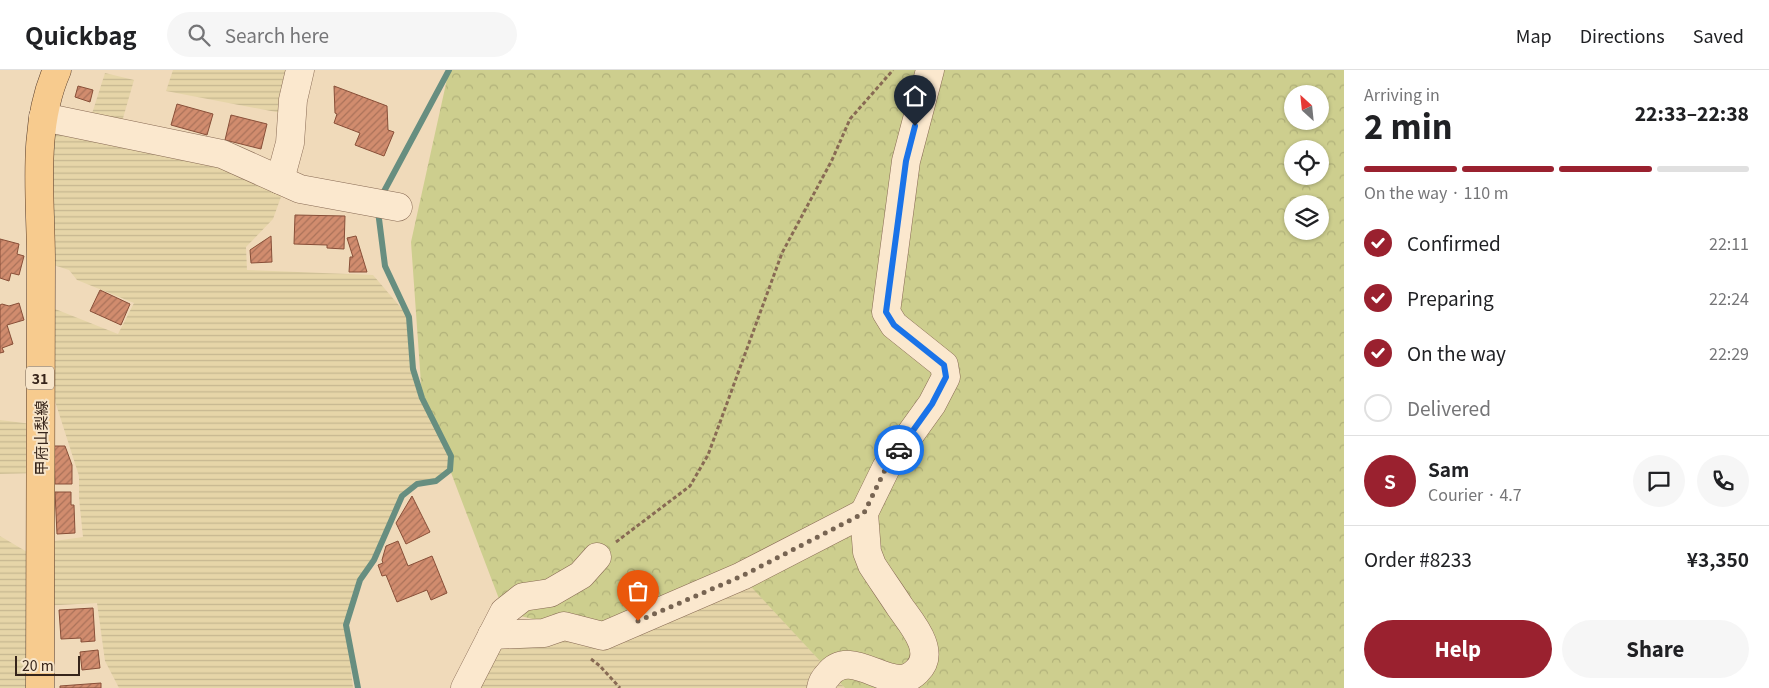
<!DOCTYPE html>
<meta charset="utf-8">
<style>
:root{--surface:#fff;--page:#f6f6f6;--text:#202124;--muted:#757577;--line:#e0e0e0;--accent:#9a212f}
body{margin:0;font-family:Georgia,"Noto Sans JP",serif;background:var(--page);color:var(--text);height:100vh;display:flex;flex-direction:column;font-size:19px;white-space:nowrap}
*{box-sizing:border-box;margin:0}
p{font-size:16px;color:var(--muted)}
.icon{flex:none;width:28px;height:28px;fill:none;stroke:currentColor;stroke-width:2;stroke-linecap:round;stroke-linejoin:round}
.map{position:relative;flex:1;overflow:hidden}
.drawer{display:flex;flex-direction:column;background:var(--surface);width:425px}
.drawer>*{flex:none}
.needle{width:32px;rotate:333deg}
.tools{position:absolute;left:1284px;top:15px;display:grid;gap:10px}
.tools a{display:grid;place-items:center;width:45px;height:45px;border-radius:50%;background:var(--surface);box-shadow:0 1px 4px #0004;font-size:25px}
.scale{position:absolute;left:15px;bottom:12px;width:65px;box-sizing:border-box;padding-left:5px;border:2px solid #36241a;border-top:0;font-size:14px;line-height:18px;white-space:nowrap;color:#36241a;-webkit-text-stroke:4px #f7e5ca;paint-order:stroke}
.pin{position:absolute;display:grid;place-items:center;width:42px;height:42px;color:#fff;margin:-51px -21px;border-radius:50% 50% 50% 0;rotate:-45deg;box-shadow:0 0 5px #0007}
.pin .icon{rotate:45deg}
.courier{position:absolute;display:grid;place-items:center;width:50px;height:50px;margin:-25px;border:4px solid #1a73e8;border-radius:50%;background:#fff;color:#222;box-shadow:0 1px 6px #0007}
.headline em{font-style:normal;font-weight:800}
.headline div{display:flex;flex-direction:column-reverse}
.headline{display:flex;align-items:center;justify-content:space-between;height:85px;padding:0 20px}
h1{font-size:32px;font-weight:800;line-height:38px}
.bar{display:grid;grid-template-columns:repeat(4,1fr);gap:8px 5px;align-content:center;height:60px;padding:0 20px}
.bar i{height:6px;border-radius:4px;background:var(--line)}
.bar .current{background:var(--accent)}
.bar p{grid-column:span 4}
.line{display:flex;align-items:center;gap:12px;padding:0 20px;border-top:1px solid var(--line)}
.line div{flex:1}
.round{display:grid;place-items:center;flex:none;width:52px;height:52px;border-radius:26px;background:var(--page)}
ol{padding:0 20px;list-style:none}
li{display:flex;align-items:center;gap:15px;height:55px}
li p{margin-inline-start:auto}
li .icon{padding:5px;border-radius:50%;background:var(--accent);color:#fff;stroke-width:4}
li:last-child{color:var(--muted)}
li i{width:28px;height:28px;border:2px solid var(--line);border-radius:50%}
.button{display:flex;gap:10px;margin-top:auto;padding:10px 20px}
.button a{flex:1;height:58px;border-radius:30px;background:var(--accent);color:#fff;font-size:20px;font-weight:800;line-height:58px;text-align:center}
.button a+a{background:var(--page);color:var(--text)}
header{display:flex;align-items:center;gap:30px;box-sizing:border-box;height:70px;padding:0 25px;background:var(--surface);border-bottom:1px solid var(--line)}
header strong{font-size:24px}
nav{display:flex;gap:28px;margin-inline-start:auto;font-size:18px}
.search{width:350px;height:45px;background:var(--page);display:flex;align-items:center;gap:12px;box-sizing:border-box;padding:0 18px;border-radius:28px;color:var(--muted);font-size:19px}
main{display:flex;flex:1;min-height:0}
.map>svg:first-child{display:block}
</style>
<header>
<strong>Quickbag</strong>
<div class="search"><svg class="icon" aria-label="search" viewBox="0 0 24 24"><circle cx="10" cy="10" r="6"/><path d="M15 15l6 6"/></svg>Search here</div>
<nav><a>Map</a><a>Directions</a><a>Saved</a></nav>
</header>
<main>
<div class="map">
<svg width="1344" height="618" viewBox="0 0 1344 618">
<defs>
<pattern id="farmland-rules" width="6" height="5" patternUnits="userSpaceOnUse" patternTransform="scale(1.25)"><rect width="6" height="5" fill="#e6d5a8"/><path d="M0 2.5h6" fill="none" stroke="#c6b790"/></pattern>
<pattern id="forest-crowns" width="20" height="18" patternUnits="userSpaceOnUse" patternTransform="scale(1.25)"><rect width="20" height="18" fill="#cdce8e"/><path d="M2 6a3 3 0 1 1 6 0M12 15a3 3 0 1 1 6 0" fill="none" stroke="#b1b17a"/></pattern>
<pattern id="building-hatch" width="6" height="6" patternUnits="userSpaceOnUse" patternTransform="scale(1.25)"><rect width="6" height="6" fill="#d18c6e"/><path d="M-1 1l2-2M0 6l6-6M5 7l2-2" fill="none" stroke="#aa725a"/></pattern>
</defs>
<rect width="100%" height="100%" fill="#f0daba"/>
<g fill="url(#farmland-rules)">
<path d="M173,0H300L292,45L166,21Z"/>
<path d="M105,3L134,10L119,62L286,113L273,149L246,177L247,200L373,205L409,247L413,299L422,328L451,386L450,400L436,411L417,414L403,426L374,490L360,510L346,555L353,618H119L105,591L97,533L40,536V618H0V466L39,489L40,473L83,467L79,428V406L54,328L40,233L118,264L134,233L77,210L69,200L41,191L43,47L88,56Z"/>
<path d="M0,350L40,355V403L0,404Z"/>
<path d="M742,506L845,618H465L492,565Z"/>
</g>
<path fill="url(#forest-crowns)" fill-rule="evenodd" d="M449,0H1344V618H845L742,507L603,566L504,542L450,400L451,386L422,328L411,172ZM1292,24H1320V51H1292ZM1292,79H1320V106H1292ZM1292,134H1320V161H1292Z"/>
<g fill="none" stroke-linecap="round" stroke-linejoin="round">
<g stroke="#678e80" stroke-width="6">
<path d="M381,127L449,0"/>
<path d="M358,618L346,555L360,510L374,490L402,426L417,414L436,411L450,400L451,386L422,328L413,299L409,247L385,196L378,141"/>
</g>
</g>
<g fill="url(#building-hatch)" stroke="#884f38">
<path d="M78,16L93,20L90,32L75,27Z"/>
<path d="M334,16L387,36L388,60L394,62L384,86L355,75L360,63L334,53L337,44L335,43Z"/>
<path d="M177,34L213,44L207,65L171,55Z"/>
<path d="M231,45L267,54L261,79L225,70Z"/>
<path d="M295,145L345,146L344,179L327,178V175L294,174Z"/>
<path d="M271,166L272,192L251,193L250,180Z"/>
<path d="M356,166L367,202H349L350,187H353L347,168Z"/>
<path d="M0,169L19,174L17,184L24,186L19,205L11,203L9,211L0,208Z"/>
<path d="M100,220L130,234L121,255L90,241Z"/>
<path d="M19,233L24,250L7,255L13,274L2,278L4,282L0,283V235L2,234L9,236Z"/>
<path d="M54,376H65L72,395V414H55Z"/>
<path d="M55,422H71V435H74L75,463L57,464Z"/>
<path d="M412,426L430,462L406,474L396,453Z"/>
<path d="M398,471L408,496L432,486L447,523L431,530L427,520L397,532L386,505L382,506L378,495L383,493L382,490L386,476Z"/>
<path d="M93,538L95,571L81,572V568L61,569L59,540Z"/>
<path d="M98,580L100,598L82,600L80,582Z"/>
<path d="M101,613V618H60V616Z"/>
</g>
<g fill="none" stroke-linecap="round" stroke-linejoin="round">
<defs>
<g id="minor">
<path d="M43,47L222,84L300,119L398,137"/>
<path d="M280,110L290,73L293,30L300,0"/>
<path d="M492,565L544,563L564,556L603,566L742,506L864,443"/>
<path d="M465,618L504,542L523,527L550,523L581,505L597,487"/>
<path d="M821,618C822,612 824,609 828,605C847,580 877,609 900,609C907,609 912,606 917,601C937,582 912,554 900,537C891,523 881,509 872,495L867,482L864,443L886,398L932,334L946,307L944,295L894,255L886,242L906,91L930,0"/>
</g>
<path id="major" d="M40,618C40,476 41,333 41,191C41,128 31,59 57,0"/>
</defs>
<use href="#minor" stroke="#886a54" stroke-width="29"/>
<use href="#major" stroke="#543929" stroke-width="29"/>
<g stroke="#886a54" stroke-width="3" stroke-dasharray="4 2.5" stroke-linecap="butt">
<path d="M616,472L690,416L708,385L782,183L832,90L850,49L893,0"/>
<path d="M591,589L600,596L620,618"/>
</g>
<use href="#minor" stroke="#fbe8ce" stroke-width="28"/>
<use href="#major" stroke="#f7cb8e" stroke-width="28"/>
</g>
<g fill="none" stroke-linecap="round" stroke-linejoin="round">
<path stroke="#776452" stroke-width="5" stroke-dasharray="0 9" d="M638,551L742,506L864,443L886,398L899,380"/>
<path stroke="#1a73e8" stroke-width="6" d="M899,380L932,334L946,307L944,295L894,255L886,242L906,91L915,56"/>
</g>
<g text-anchor="middle" dominant-baseline="central" stroke-width="4" stroke-linejoin="round" paint-order="stroke">
<rect fill="#f7e5ca" stroke="#705e4f" stroke-width="1" x="26" y="296.5" width="28" height="23" rx="4"/>
<g font-size="14" font-weight="bold" fill="#36241a">
<text x="40" y="308">31</text>
</g>
<g font-size="15" fill="#36241a" stroke="#f7e5ca">
<text transform="translate(40 368) rotate(-90)">甲府山梨線</text>
</g>
</g>
</svg>
<div class="tools">
<a><svg class="needle" viewBox="-14 -14 28 28"><path d="M0-13l5 13h-10z" fill="#e53935"/><path d="M0 13l5-13h-10z" fill="#757577"/></svg></a>
<a><svg class="icon" aria-label="locate" viewBox="0 0 24 24"><circle cx="12" cy="12" r="6"/><path d="M12 2v4M12 18v4M2 12h4M18 12h4"/></svg></a>
<a><svg class="icon" aria-label="layers" viewBox="0 0 24 24"><path d="M12 4l9 5-9 5-9-5zM3 14l9 5 9-5"/></svg></a>
</div>
<div class="scale">20 m</div>
<div class="pin" style="left:638px;top:551px;background:#ea580c"><svg class="icon" aria-label="bag" viewBox="0 0 24 24"><path d="M5 8h14l-1 12H6zM9 8a3 3 0 0 1 6 0"/></svg></div>
<div class="pin" style="left:915px;top:56px;background:#1f2937"><svg class="icon" aria-label="home" viewBox="0 0 24 24"><path d="M3 11l9-7 9 7M6 9v11h12V9"/></svg></div>
<div class="courier" style="left:899px;top:380px"><svg class="icon" aria-label="car" viewBox="0 0 24 24"><path d="M5 17H2v-5l4-1 3-4h7l3 4 3 1v5h-3M9 17h6M6 11h13"/><circle cx="7" cy="17" r="2"/><circle cx="17" cy="17" r="2"/></svg></div>
</div>
<section class="drawer">
<div class="headline"><div><h1>2 min</h1><p>Arriving in</p></div><em>22:33–22:38</em></div>
<div class="bar"><i class="current"></i><i class="current"></i><i class="current"></i><i></i><p>On the way · 110 m</p></div>
<ol>
<li><svg class="icon" aria-label="check" viewBox="0 0 24 24"><path d="M5 12l5 5 9-10"/></svg>Confirmed<p>22:11</p></li>
<li><svg class="icon" aria-label="check" viewBox="0 0 24 24"><path d="M5 12l5 5 9-10"/></svg>Preparing<p>22:24</p></li>
<li><svg class="icon" aria-label="check" viewBox="0 0 24 24"><path d="M5 12l5 5 9-10"/></svg>On the way<p>22:29</p></li>
<li><i></i>Delivered</li>
</ol>
<div class="line" style="height:90px"><b class="round" style="background:var(--accent);color:#fff">S</b><div><b>Sam</b><p>Courier · 4.7</p></div><a class="round"><svg class="icon" aria-label="chat" viewBox="0 0 24 24"><path d="M4 5h16v11H9l-5 4z"/></svg></a><a class="round"><svg class="icon" aria-label="phone" viewBox="0 0 24 24"><path d="M5 4h4l2 5-3 2q2 4 5 5l2-3 5 2v4C11 20 4 13 5 4z"/></svg></a></div>
<div class="line" style="height:65px"><div>Order #8233</div><b>¥3,350</b></div>
<div class="button"><a>Help</a><a>Share</a></div>
</section>
</main>
